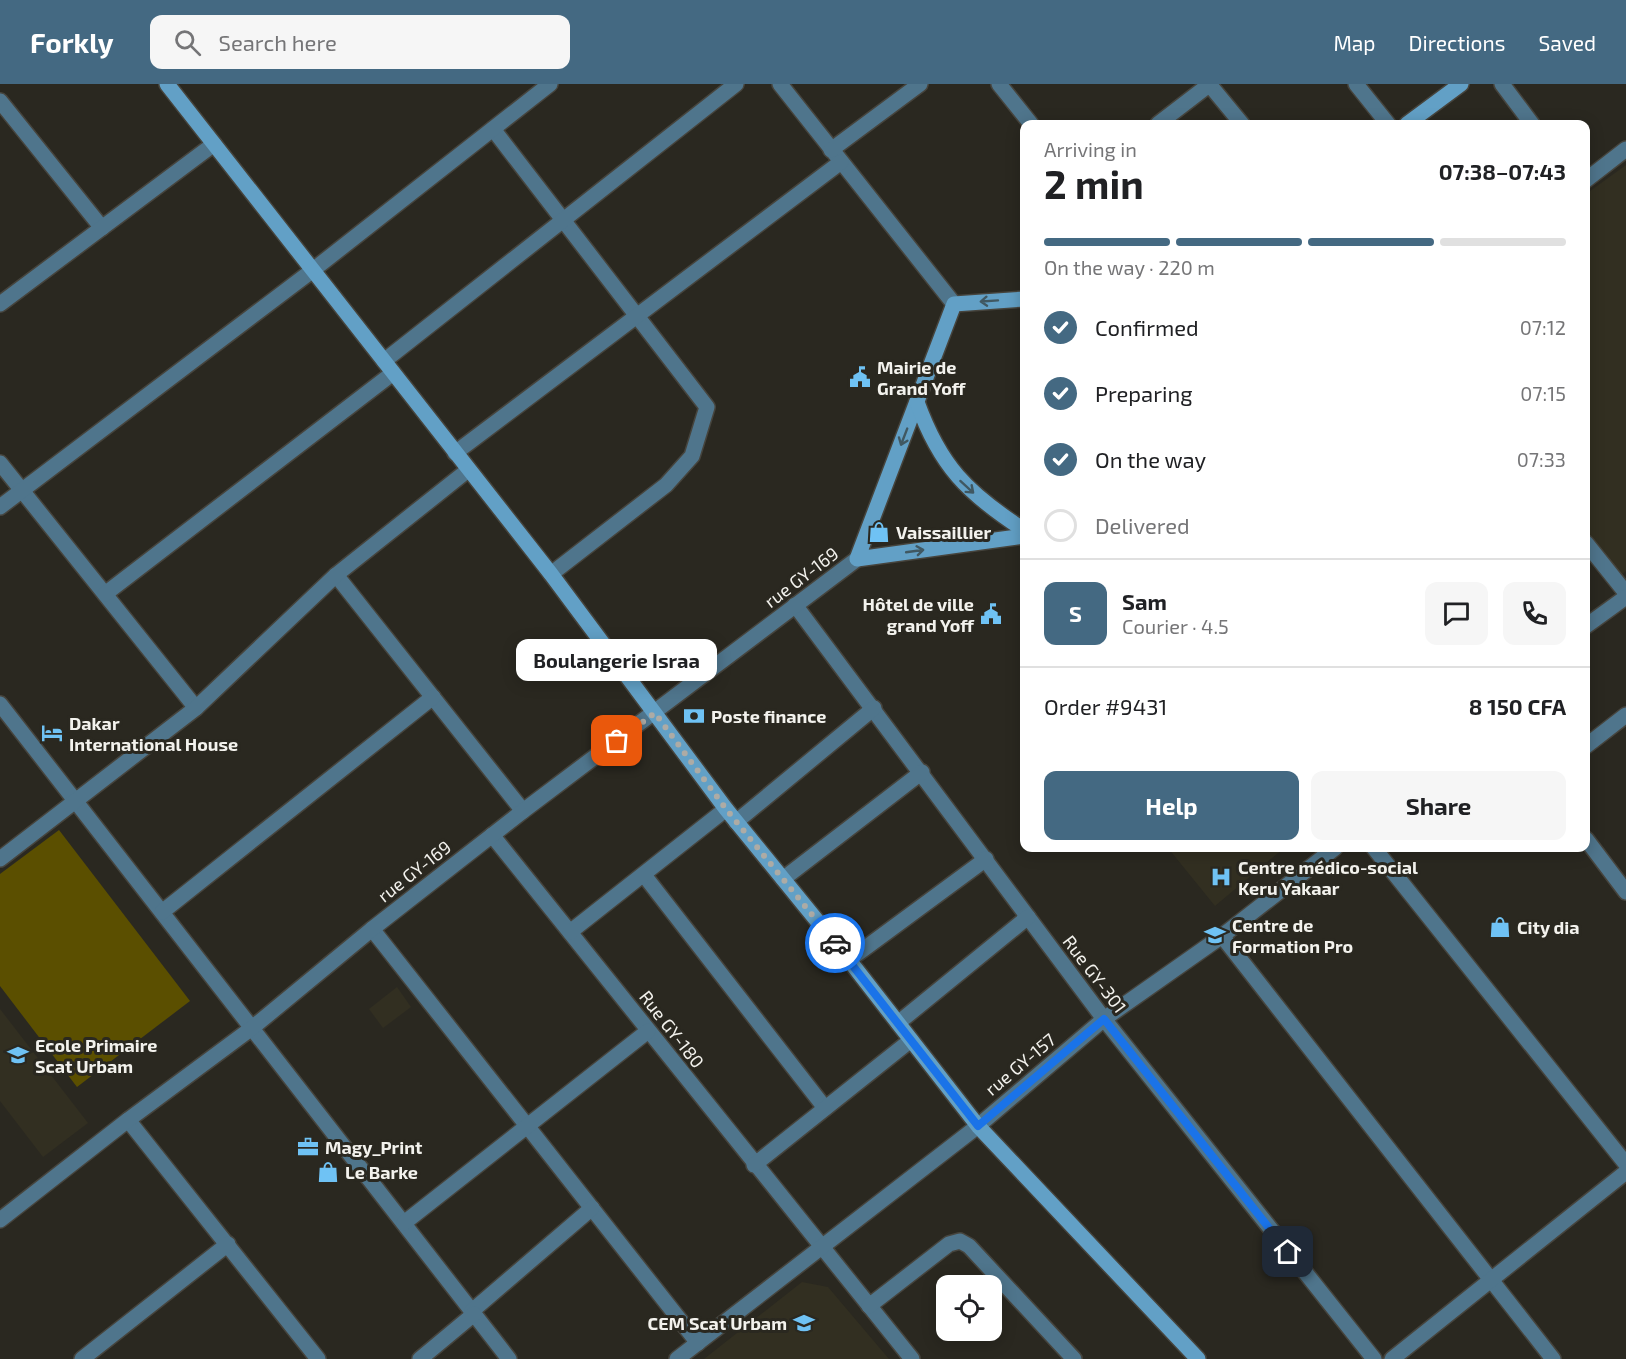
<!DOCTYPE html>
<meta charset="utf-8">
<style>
:root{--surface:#fff;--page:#f6f6f6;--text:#202124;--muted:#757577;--line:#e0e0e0;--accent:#446982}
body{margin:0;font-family:"Exo 2",sans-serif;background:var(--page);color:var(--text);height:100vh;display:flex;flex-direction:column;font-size:22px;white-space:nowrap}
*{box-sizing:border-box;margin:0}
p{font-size:20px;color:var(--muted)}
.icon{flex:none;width:33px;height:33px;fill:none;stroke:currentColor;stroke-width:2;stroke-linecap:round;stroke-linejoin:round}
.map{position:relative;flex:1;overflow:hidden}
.panel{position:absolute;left:1020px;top:36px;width:570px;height:732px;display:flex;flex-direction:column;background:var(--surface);border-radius:12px;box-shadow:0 3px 15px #0003}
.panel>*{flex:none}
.controls{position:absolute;left:936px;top:1191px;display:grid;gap:12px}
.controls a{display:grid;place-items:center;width:66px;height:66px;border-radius:12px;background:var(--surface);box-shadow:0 3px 15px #0003;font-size:30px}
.pin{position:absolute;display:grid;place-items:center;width:51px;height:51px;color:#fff;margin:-26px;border-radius:12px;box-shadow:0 3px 9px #0006}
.courier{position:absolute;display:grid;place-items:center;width:60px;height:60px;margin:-30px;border:4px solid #1a73e8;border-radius:50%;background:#fff;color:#222;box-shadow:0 2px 8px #0007}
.bubble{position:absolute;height:42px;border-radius:12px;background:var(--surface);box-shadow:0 3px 15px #0003;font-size:20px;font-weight:700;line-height:42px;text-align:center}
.overview em{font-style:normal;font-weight:700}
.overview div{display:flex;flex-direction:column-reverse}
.overview{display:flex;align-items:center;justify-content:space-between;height:102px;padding:0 24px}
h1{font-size:39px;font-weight:700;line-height:45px}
.bar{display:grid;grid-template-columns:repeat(4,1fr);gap:9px 6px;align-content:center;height:72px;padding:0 24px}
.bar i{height:8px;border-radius:4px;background:var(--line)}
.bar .on{background:var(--accent)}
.bar p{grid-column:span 4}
.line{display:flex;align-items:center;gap:15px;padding:0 24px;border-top:2px solid var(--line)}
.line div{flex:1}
.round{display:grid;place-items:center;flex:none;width:63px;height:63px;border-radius:12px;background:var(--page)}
ol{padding:0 24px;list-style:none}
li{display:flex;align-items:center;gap:18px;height:66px}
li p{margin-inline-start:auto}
li .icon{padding:6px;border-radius:50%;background:var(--accent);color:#fff;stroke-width:4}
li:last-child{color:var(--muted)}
li i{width:33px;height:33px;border:3px solid var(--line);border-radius:50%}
.cta{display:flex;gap:12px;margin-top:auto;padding:12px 24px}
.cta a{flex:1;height:69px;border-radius:12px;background:var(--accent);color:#fff;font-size:24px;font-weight:700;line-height:69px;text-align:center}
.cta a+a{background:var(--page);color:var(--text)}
header{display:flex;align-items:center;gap:36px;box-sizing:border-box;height:84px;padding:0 30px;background:var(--accent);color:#fff}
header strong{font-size:28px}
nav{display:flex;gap:33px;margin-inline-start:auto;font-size:21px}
.search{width:420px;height:54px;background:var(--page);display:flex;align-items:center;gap:15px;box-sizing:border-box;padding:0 21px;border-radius:12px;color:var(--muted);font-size:22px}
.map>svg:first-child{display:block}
</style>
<header>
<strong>Forkly</strong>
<div class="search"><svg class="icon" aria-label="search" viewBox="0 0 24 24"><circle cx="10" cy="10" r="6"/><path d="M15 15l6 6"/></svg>Search here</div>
<nav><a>Map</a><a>Directions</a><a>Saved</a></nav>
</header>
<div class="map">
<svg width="1626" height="1275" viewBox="0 0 1626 1275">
<rect width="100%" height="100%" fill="#2a2820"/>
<g fill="#322f21">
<path d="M1626,81V487L1621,491L1586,448V110Z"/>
<path d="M1168,764H1284L1215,822Z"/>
<path d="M397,903L411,923L383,944L369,925Z"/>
<path d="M0,925L88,1039L43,1073L0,1017Z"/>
<path d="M802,1198L828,1203L889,1275H704Z"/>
</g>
<path fill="#5b4f00" d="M59,746L190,917L77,1003L0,902V790Z"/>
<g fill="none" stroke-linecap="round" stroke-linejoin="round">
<defs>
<g id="street">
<path d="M780,0L954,220"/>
<path d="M999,0L1031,40"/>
<path d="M1209,0L1242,40"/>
<path d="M1356,0L1388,40"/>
<path d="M1502,0L1532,40"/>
<path d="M0,17L102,144"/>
<path d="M1158,40L1210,0"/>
<path d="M493,45L707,323L692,372L666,401L551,490"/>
<path d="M831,66L920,0"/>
<path d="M1586,96L1626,65"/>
<path d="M0,220L214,60"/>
<path d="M384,277L736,0"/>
<path d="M455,369L841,78"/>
<path d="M0,379L196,624"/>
<path d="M0,423L313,186L550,0"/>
<path d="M1586,459L1626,509"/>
<path d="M336,491L523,727"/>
<path d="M105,510L393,289"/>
<path d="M795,521L1104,935L1374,1275"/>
<path d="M1586,542L1626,513"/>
<path d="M0,620L509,1275"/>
<path d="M1586,662L1626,631"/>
<path d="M736,738L874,624"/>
<path d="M492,751L912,1275"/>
<path d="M1586,755L1626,808"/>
<path d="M1374,764L1626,1080"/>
<path d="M0,775L196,624L336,491L468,386"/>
<path d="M644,791L825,1024"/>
<path d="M783,795L922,688"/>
<path d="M162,828L433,613"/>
<path d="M372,845L698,1259"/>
<path d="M570,848L726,725"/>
<path d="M1222,852L1553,1275"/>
<path d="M849,876L986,775"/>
<path d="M898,939L1028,833"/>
<path d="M128,1036L318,1275"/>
<path d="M754,1081L911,956"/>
<path d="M0,1136L128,1036L252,944L372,845L523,727L857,475"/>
<path d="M404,1139L648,947"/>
<path d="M869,1222L949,1160L960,1157L969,1162L1074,1275"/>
<path d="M472,1227L592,1124"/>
<path d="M82,1275L228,1160"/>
<path d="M420,1275L474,1230"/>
<path d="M677,1275L978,1042L1104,935L1222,852L1335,764"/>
<path d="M1392,1275L1626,1088"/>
</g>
<g id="secondary">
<path d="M167,0L551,490L726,725L849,876L978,1042L1198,1275"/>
<path d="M1407,40L1461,0"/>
<path d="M1024,215L954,220L857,475L1024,452"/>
<path d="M917,318C940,382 967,409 1024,446"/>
</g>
</defs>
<use href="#street" stroke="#46443d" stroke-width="18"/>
<use href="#secondary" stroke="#46443d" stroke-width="18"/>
<use href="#street" stroke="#4f758c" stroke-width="15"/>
<use href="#secondary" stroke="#62a0c6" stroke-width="15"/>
</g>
<defs><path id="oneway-shaft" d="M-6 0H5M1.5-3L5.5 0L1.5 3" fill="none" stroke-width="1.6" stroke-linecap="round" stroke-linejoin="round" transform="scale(1.5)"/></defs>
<g stroke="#405862">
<use href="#oneway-shaft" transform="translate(989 217) rotate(176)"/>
<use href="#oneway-shaft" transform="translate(904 353) rotate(111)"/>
<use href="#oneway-shaft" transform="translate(967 403) rotate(42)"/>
<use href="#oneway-shaft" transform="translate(915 467) rotate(-8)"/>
</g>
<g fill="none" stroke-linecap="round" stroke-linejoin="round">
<path stroke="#adaba5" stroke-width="6" stroke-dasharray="0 10.8" d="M617,657L655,629L726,725L835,859"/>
<path stroke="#1a73e8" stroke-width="8" d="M835,859L978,1042L1104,935L1288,1168"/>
</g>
<defs>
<symbol id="civic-bare" viewBox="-9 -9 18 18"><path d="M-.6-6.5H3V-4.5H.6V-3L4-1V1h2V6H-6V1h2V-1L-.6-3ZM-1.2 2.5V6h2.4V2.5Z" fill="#6fc2f4" stroke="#2a2820" stroke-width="2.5" paint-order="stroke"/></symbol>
<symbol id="shop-bare" viewBox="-9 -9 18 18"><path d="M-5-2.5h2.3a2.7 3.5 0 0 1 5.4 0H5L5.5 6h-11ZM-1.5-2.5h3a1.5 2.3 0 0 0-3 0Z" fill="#6fc2f4" stroke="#2a2820" stroke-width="2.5" paint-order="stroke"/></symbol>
<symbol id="bank-bare" viewBox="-9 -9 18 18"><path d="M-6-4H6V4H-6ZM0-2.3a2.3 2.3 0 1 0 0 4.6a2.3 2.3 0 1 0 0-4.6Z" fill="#6fc2f4" stroke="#2a2820" stroke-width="2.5" paint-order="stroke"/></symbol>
<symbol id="hotel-bare" viewBox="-9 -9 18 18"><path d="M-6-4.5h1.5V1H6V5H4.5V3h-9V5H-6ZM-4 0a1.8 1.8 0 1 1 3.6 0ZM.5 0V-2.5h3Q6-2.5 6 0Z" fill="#6fc2f4" stroke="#2a2820" stroke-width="2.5" paint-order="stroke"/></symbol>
<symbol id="hospital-bare" viewBox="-9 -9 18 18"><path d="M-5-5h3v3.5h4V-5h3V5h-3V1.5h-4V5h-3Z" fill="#6fc2f4" stroke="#2a2820" stroke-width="2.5" paint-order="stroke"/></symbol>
<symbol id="university-bare" viewBox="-9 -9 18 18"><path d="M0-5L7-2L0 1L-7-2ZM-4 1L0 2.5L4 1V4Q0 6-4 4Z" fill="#6fc2f4" stroke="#2a2820" stroke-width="2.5" paint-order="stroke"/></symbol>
<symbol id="school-bare" viewBox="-9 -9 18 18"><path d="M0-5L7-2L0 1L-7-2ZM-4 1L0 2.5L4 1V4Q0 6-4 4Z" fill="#6fc2f4" stroke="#2a2820" stroke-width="2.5" paint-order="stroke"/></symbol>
<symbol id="office-bare" viewBox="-9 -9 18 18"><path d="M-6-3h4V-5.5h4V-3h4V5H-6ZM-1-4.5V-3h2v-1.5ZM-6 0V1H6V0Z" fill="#6fc2f4" stroke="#2a2820" stroke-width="2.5" paint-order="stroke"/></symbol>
</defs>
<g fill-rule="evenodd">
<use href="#civic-bare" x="845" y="278" width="30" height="30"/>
<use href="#shop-bare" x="864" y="433" width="30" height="30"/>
<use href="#civic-bare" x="976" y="515" width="30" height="30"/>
<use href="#bank-bare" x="679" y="617" width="30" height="30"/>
<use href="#hotel-bare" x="37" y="634" width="30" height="30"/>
<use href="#hospital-bare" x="1206" y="778" width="30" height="30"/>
<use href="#shop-bare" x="1485" y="828" width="30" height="30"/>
<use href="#university-bare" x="1200" y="836" width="30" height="30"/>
<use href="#school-bare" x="3" y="956" width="30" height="30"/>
<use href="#office-bare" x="293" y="1048" width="30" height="30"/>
<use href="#shop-bare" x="313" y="1073" width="30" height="30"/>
<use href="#school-bare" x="789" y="1224" width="30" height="30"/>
</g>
<g text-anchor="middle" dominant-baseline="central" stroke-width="6" stroke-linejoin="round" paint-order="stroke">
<g font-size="18" font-weight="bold" fill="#f3f2ed" stroke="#2a2820" text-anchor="start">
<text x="877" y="283">Mairie de<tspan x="877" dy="21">Grand Yoff</tspan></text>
<text x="896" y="448">Vaissaillier</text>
<text x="974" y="520" text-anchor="end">Hôtel de ville<tspan x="974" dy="21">grand Yoff</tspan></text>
<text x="711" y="632">Poste finance</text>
<text x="69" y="639">Dakar<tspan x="69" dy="21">International House</tspan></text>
<text x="1238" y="783">Centre médico-social<tspan x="1238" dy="21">Keru Yakaar</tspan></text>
<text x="1232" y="841">Centre de<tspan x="1232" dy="21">Formation Pro</tspan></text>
<text x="1517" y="843">City dia</text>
<text x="35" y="961">Ecole Primaire<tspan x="35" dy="21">Scat Urbam</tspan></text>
<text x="325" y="1063">Magy_Print</text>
<text x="345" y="1088">Le Barke</text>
<text x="787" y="1239" text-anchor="end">CEM Scat Urbam</text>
</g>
<g font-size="18" fill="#f3f2ed" stroke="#2a2820">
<text transform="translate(801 493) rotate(-37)">rue GY-169</text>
<text transform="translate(414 787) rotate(-38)">rue GY-169</text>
<text transform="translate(1095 890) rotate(53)">Rue GY-301</text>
<text transform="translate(672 945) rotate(52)">Rue GY-180</text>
<text transform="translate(1020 980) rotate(-40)">rue GY-157</text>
</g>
</g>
</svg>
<div class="controls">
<a><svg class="icon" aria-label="locate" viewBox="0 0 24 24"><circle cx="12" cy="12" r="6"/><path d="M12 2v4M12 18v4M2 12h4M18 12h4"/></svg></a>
</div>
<div class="pin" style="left:617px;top:657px;background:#ea580c"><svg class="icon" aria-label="bag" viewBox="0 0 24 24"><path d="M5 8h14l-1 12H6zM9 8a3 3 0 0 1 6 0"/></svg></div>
<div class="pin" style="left:1288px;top:1168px;background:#1f2937"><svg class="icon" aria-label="home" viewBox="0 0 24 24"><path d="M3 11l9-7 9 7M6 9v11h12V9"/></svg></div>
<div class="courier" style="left:835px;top:859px"><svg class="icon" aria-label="car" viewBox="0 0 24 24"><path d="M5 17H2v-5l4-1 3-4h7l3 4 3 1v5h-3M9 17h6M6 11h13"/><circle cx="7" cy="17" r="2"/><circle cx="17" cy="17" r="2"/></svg></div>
<div class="bubble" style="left:516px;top:555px;width:201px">Boulangerie Israa</div>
<section class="panel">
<div class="overview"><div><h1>2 min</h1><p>Arriving in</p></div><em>07:38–07:43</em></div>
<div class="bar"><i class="on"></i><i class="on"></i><i class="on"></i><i></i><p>On the way · 220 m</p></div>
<ol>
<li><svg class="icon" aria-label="check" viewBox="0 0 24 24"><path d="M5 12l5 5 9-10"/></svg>Confirmed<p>07:12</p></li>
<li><svg class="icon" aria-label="check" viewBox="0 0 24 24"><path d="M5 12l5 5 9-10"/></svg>Preparing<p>07:15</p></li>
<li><svg class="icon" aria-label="check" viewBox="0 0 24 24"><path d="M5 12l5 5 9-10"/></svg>On the way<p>07:33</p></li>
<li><i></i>Delivered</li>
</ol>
<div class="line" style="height:108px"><b class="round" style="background:var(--accent);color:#fff">S</b><div><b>Sam</b><p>Courier · 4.5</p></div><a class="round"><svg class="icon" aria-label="chat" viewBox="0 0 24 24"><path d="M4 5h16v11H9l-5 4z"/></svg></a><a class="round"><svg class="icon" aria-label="phone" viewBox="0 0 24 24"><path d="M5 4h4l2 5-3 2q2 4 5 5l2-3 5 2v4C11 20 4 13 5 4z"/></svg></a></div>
<div class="line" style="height:78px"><div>Order #9431</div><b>8 150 CFA</b></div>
<div class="cta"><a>Help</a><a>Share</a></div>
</section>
</div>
